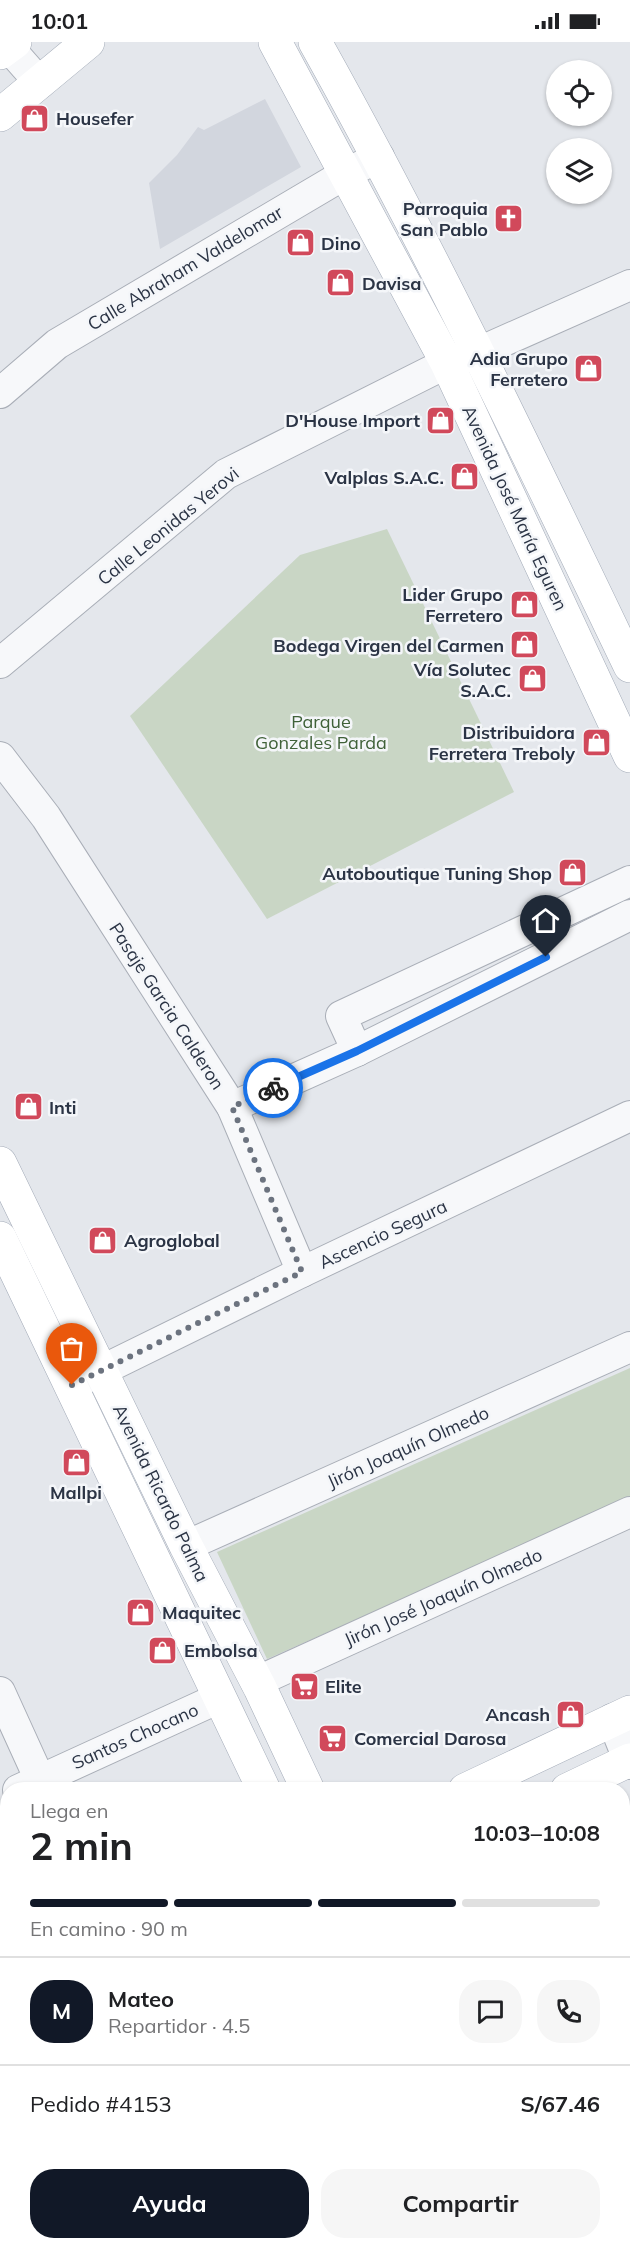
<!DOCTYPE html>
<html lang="es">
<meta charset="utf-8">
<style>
:root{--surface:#fff;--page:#f6f6f6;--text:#202124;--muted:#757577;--line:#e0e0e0;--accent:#111827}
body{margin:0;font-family:Mulish,sans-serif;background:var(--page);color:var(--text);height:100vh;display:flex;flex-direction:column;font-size:22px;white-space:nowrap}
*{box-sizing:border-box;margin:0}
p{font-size:20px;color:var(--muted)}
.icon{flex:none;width:33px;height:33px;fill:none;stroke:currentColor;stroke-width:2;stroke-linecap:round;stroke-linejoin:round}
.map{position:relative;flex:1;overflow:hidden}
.sheet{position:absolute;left:0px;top:1740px;width:630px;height:468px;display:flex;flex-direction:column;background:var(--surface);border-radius:24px 24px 0 0;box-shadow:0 2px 4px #0004}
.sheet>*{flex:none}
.controls{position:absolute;left:546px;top:18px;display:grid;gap:12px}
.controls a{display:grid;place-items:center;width:66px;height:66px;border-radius:50%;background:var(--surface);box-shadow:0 2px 4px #0004;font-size:30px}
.pin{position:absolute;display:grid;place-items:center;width:51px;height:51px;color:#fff;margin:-62px -26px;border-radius:50% 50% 50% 0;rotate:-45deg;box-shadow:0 0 6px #0007}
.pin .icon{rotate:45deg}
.courier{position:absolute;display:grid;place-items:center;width:60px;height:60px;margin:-30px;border:4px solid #1a73e8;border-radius:50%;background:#fff;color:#222;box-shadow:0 2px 8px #0007}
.summary em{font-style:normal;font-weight:700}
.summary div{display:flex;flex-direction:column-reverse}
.summary{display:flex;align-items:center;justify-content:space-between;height:102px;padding:0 30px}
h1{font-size:39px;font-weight:700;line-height:45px}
.bar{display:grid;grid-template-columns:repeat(4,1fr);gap:9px 6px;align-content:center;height:72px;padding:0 30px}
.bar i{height:8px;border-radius:4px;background:var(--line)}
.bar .on{background:var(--accent)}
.bar p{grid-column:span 4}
.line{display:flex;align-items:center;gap:15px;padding:0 30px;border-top:2px solid var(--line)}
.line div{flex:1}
.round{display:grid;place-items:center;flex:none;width:63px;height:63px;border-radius:24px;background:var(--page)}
.primary-button{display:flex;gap:12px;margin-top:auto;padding:12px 30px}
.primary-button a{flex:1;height:69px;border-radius:24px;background:var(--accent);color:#fff;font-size:24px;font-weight:700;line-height:69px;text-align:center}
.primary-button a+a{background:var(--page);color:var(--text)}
.status{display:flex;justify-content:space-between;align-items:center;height:42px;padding:0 30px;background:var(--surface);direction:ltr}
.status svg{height:16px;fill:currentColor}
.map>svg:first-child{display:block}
</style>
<div class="status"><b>10:01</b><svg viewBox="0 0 49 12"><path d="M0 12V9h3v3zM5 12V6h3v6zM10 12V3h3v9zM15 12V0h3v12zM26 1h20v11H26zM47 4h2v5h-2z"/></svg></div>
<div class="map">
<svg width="630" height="2208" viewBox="0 0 630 2208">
<rect width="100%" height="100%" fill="#e4e7ec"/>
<path fill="#d2d6de" d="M265,57L301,125L160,207L149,141L177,113L198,85L204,88Z"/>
<g fill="#c9d6c5">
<path d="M387,487L514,750L267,877L130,674L300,513Z"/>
<path d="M630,1326V1457L267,1617L217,1510Z"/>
<path d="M7,2149L8,2200L253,2201L244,2208H0V2153Z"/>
</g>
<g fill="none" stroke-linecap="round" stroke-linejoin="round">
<defs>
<g id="minor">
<path d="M4,0L40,41"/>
<path d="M0,351L57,302L345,132L379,115"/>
<path d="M0,621L226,432L447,321L479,310L630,243"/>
<path d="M0,715L46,775L232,1065L302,1230"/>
<path d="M357,1009L341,974L630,839"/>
<path d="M232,1065L357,1009L630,873"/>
<path d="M80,1339L302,1230L630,1074"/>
<path d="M186,1504L630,1305"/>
<path d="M256,1640L630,1470"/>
<path d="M0,1650L40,1738"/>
<path d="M612,1677L630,1722"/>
<path d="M18,1748L219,1656"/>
<path d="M576,2200L595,2208"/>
<path d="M407,2208L416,2200"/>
<path d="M629,2208L630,2205"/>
</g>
<g id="major">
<path d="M275,0L447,321L630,714"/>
<path d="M315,0C429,204 529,414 630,624"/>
<path d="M0,11L15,0"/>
<path d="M0,73L88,0"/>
<path d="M0,1121L186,1504L260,1646L308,1748"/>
<path d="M0,1196L264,1748"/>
<path d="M465,1748L630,1670"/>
<path d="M567,1748L630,1718"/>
<path d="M0,1965L8,1962"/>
<path d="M0,2008L8,2005"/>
</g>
</defs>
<use href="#minor" stroke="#a9aeb7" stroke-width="32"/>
<use href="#major" stroke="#a3abb8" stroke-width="34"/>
<use href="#minor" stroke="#f7f8fa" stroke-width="30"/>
<use href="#major" stroke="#fff" stroke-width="33"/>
</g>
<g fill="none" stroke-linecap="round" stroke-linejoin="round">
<path stroke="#6c737f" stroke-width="6" stroke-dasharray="0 10.8" d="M72,1343L302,1230L232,1065L273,1046"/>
<path stroke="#1a73e8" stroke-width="8" d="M273,1046L357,1009L546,915"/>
</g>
<defs>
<symbol id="shop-square" viewBox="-11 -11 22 22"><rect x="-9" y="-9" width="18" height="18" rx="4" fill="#d1495b" stroke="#f4f6f9"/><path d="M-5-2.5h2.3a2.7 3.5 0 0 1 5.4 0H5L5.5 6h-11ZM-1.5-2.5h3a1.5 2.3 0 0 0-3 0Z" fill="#fff"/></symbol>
<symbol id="church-square" viewBox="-11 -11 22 22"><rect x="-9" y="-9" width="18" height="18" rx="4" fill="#d1495b" stroke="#f4f6f9"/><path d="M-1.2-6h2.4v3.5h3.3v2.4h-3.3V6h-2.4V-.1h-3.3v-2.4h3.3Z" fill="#fff"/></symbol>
<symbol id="supermarket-square" viewBox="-11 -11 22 22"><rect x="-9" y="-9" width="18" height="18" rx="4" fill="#d1495b" stroke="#f4f6f9"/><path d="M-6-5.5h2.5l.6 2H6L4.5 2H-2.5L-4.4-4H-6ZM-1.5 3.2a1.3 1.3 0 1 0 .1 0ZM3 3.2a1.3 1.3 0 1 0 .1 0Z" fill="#fff"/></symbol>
</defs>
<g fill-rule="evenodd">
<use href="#shop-square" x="18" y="60" width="33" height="33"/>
<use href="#church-square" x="492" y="160" width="33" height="33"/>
<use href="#shop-square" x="284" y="184" width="33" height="33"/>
<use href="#shop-square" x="324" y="224" width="33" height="33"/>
<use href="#shop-square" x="572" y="310" width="33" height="33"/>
<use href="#shop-square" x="424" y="362" width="33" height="33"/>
<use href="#shop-square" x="448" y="418" width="33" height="33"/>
<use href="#shop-square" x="508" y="546" width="33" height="33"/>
<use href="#shop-square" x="508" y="586" width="33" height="33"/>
<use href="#shop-square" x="516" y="620" width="33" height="33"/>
<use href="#shop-square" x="580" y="684" width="33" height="33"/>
<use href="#shop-square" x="556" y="814" width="33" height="33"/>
<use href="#shop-square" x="12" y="1048" width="33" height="33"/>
<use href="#shop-square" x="86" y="1182" width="33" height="33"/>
<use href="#shop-square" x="60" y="1404" width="33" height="33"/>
<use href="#shop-square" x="124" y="1554" width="33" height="33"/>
<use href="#shop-square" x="146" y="1592" width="33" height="33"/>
<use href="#supermarket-square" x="288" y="1628" width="33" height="33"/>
<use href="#shop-square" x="554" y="1656" width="33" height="33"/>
<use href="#supermarket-square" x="316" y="1680" width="33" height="33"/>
</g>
<g text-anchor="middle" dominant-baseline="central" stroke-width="5" stroke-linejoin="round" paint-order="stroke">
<g font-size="18" font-weight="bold" fill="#2b3445" stroke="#f4f6f9" text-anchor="end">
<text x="56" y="76" text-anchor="start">Housefer</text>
<text x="488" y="166">Parroquia<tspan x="488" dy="21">San Pablo</tspan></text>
<text x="321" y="201" text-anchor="start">Dino</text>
<text x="362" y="241" text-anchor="start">Davisa</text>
<text x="568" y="316">Adia Grupo<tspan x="568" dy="21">Ferretero</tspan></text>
<text x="420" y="378">D'House Import</text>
<text x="444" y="435">Valplas S.A.C.</text>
<text x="503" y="552">Lider Grupo<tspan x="503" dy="21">Ferretero</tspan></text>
<text x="504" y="603">Bodega Virgen del Carmen</text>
<text x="511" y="627">Vía Solutec<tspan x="511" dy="21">S.A.C.</tspan></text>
<text x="575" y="690">Distribuidora<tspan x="575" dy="21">Ferretera Treboly</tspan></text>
<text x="552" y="831">Autoboutique Tuning Shop</text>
<text x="49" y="1065" text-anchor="start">Inti</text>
<text x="124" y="1198" text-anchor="start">Agroglobal</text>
<text x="76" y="1450" text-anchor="middle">Mallpi</text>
<text x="162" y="1570" text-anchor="start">Maquitec</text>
<text x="184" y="1608" text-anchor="start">Embolsa</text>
<text x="325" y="1644" text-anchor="start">Elite</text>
<text x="550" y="1672">Ancash</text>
<text x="354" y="1696" text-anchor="start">Comercial Darosa</text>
</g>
<g font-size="18" fill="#2b3445" stroke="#f4f6f9">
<text transform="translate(185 226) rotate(-31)">Calle Abraham Valdelomar</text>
<text transform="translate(515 466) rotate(65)">Avenida José María Eguren</text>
<text transform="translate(168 484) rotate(-39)">Calle Leonidas Yerovi</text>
<text transform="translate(167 964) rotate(57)">Pasaje Garcia Calderon</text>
<text transform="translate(383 1192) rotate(-25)">Ascencio Segura</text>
<text transform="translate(408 1405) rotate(-24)">Jirón Joaquín Olmedo</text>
<text transform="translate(161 1451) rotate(64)">Avenida Ricardo Palma</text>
<text transform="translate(443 1555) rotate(-24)">Jirón José Joaquín Olmedo</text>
<text transform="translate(135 1694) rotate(-24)">Santos Chocano</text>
</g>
<g font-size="18" fill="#3f6138" stroke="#f4f6f9">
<text x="321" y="679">Parque<tspan x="321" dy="21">Gonzales Parda</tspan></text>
</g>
</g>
</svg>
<div class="controls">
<a><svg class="icon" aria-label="locate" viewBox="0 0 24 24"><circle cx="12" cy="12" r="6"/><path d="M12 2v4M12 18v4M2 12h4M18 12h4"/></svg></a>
<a><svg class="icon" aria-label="layers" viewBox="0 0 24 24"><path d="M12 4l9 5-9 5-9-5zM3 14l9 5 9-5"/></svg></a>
</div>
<div class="pin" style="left:72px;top:1343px;background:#ea580c"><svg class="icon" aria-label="bag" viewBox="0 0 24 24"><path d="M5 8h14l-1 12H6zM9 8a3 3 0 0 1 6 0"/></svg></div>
<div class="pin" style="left:546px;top:915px;background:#1f2937"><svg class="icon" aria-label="home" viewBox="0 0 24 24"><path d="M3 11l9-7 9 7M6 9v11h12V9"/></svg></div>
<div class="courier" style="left:273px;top:1046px"><svg class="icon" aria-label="bike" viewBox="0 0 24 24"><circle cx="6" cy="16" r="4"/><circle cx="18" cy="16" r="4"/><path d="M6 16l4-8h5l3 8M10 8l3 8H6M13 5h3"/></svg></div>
<section class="sheet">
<div class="summary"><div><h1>2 min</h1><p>Llega en</p></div><em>10:03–10:08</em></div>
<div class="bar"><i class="on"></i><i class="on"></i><i class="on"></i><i></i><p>En camino · 90 m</p></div>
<div class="line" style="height:108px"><b class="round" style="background:var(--accent);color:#fff">M</b><div><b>Mateo</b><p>Repartidor · 4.5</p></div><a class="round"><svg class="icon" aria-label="chat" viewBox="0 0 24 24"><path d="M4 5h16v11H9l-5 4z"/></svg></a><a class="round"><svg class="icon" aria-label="phone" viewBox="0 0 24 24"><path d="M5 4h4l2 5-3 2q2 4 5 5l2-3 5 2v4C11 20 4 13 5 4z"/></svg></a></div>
<div class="line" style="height:78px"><div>Pedido #4153</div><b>S/67.46</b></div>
<div class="primary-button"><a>Ayuda</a><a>Compartir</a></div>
</section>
</div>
